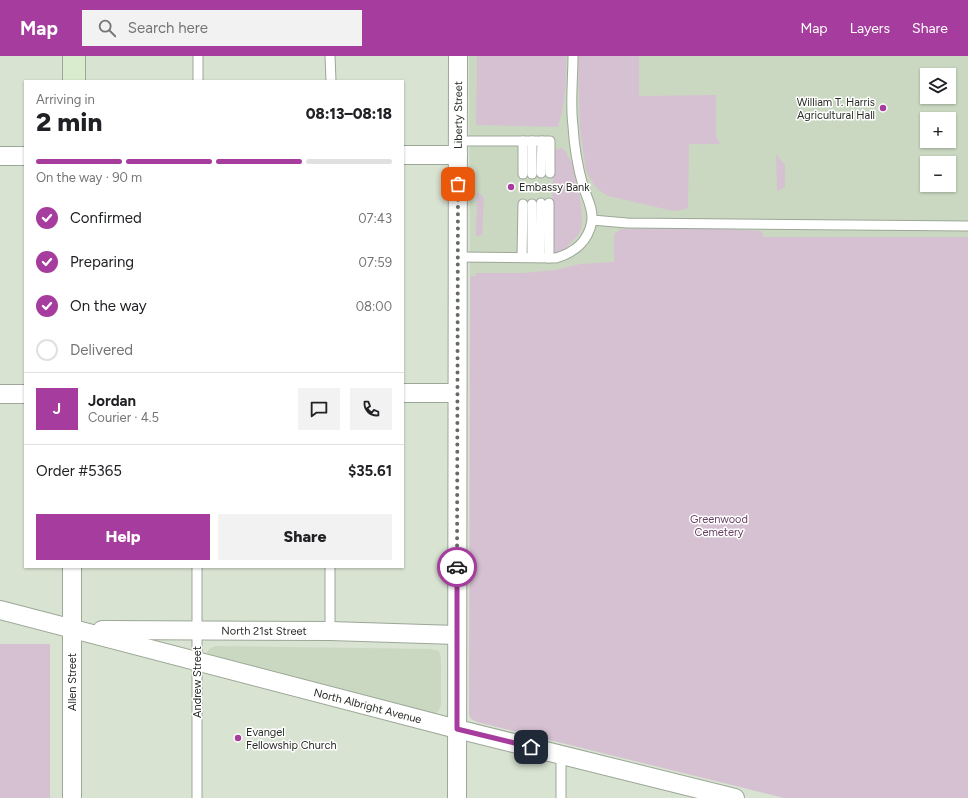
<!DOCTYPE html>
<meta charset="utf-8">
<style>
:root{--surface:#fff;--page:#f2f2f2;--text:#202124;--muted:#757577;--line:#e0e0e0;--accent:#a63c9d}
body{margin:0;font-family:Figtree,sans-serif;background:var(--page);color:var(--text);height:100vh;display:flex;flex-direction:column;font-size:15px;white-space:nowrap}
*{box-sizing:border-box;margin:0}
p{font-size:13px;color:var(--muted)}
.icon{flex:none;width:22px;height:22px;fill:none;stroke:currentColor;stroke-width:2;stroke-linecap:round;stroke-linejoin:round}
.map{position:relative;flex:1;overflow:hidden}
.drawer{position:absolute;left:24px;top:24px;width:380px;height:488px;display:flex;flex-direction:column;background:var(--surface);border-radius:0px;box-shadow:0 1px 3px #0004}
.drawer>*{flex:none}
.fabs{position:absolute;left:920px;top:12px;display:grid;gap:8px}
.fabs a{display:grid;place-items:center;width:36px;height:36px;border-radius:0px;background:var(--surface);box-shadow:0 1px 3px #0004;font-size:20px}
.pin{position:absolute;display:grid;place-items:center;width:34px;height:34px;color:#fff;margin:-17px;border-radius:8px;box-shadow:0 2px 6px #0006}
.courier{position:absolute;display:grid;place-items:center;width:40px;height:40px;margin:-20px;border:3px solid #a63c9d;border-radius:50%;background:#fff;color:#222;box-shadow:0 1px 5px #0007}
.headline em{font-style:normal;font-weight:800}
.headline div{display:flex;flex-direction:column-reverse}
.headline{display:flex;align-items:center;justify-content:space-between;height:68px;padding:0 12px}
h1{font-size:26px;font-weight:800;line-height:30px}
.bar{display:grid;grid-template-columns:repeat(4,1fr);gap:6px 4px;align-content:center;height:48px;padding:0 12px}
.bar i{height:5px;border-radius:3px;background:var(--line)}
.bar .on{background:var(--accent)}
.bar p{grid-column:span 4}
.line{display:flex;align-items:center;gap:10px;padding:0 12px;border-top:1px solid var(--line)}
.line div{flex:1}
.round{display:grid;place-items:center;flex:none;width:42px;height:42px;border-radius:0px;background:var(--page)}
ol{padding:0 12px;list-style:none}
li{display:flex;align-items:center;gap:12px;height:44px}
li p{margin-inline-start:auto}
li .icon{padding:4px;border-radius:50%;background:var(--accent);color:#fff;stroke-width:4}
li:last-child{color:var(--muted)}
li i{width:22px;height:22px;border:2px solid var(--line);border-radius:50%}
.button{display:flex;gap:8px;margin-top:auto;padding:8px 12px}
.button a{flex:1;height:46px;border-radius:0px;background:var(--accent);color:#fff;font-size:16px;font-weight:800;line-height:46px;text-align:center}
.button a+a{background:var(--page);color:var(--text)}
header{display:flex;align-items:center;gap:24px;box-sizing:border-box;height:56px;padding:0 20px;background:var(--accent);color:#fff}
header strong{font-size:19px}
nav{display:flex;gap:22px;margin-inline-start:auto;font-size:14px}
.search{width:280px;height:36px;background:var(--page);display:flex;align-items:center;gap:10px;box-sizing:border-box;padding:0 14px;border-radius:0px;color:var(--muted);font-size:15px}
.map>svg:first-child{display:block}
</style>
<header>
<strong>Map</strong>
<div class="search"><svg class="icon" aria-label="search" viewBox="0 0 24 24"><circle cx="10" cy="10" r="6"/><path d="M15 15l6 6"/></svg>Search here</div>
<nav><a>Map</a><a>Layers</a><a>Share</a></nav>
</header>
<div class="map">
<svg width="968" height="742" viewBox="0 0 968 742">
<rect width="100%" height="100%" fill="#d8e3d2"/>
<g fill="#cad8c1" fill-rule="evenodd">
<path d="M469,0H968V223L470,220ZM927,19H949V41H927ZM927,63H949V85H927ZM927,107H949V129H927Z"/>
<path d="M215,590L431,593L439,595L441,602V649L439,654L436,657H431L209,600L207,597L209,593Z"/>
</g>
<g fill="#d6c1d2">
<path d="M477,0H566C566,24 566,47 558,71L476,69Z"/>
<path d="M578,0H639V40L716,39V80L720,88H689L688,152L677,155L669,154L608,140L596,132L586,115L580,73Z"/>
<path d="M562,92C568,96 567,102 572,107C576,128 585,152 581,173C578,183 568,186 565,195L555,199L552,197L553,94Z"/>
<path d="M776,98L785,109V131L777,135Z"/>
<path d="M477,136L484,141L482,179L476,180Z"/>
<path d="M701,172L761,175L764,181H968V742H784L477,666L471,663L469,658L470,220H476V217H524L555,214L580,208L614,206V178L621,173Z"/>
<rect x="0" y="588" width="50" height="154"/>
</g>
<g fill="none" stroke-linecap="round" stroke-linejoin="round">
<defs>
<g id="lane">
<path d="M330,0L331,25"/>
<path d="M198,25V0"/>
<path d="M458,85H550V117"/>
<path d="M532,85V118"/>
<path d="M541,117L542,85"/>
<path d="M523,118V85"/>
<path d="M592,164L627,167L968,170"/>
<path d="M458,201L556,202C575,196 588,186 592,165C593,152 587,142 583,130C578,112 574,89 573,70C570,47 573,23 573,0"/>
<path d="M522,201L523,148"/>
<path d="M532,201V148"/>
<path d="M540,201L541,147"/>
<path d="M549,202V147"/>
<path d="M330,575V511"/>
<path d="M197,742V511"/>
<path d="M561,742V698"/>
</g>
<g id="street">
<path d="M403,99H458"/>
<path d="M0,100H25"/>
<path d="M403,337H457"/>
<path d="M0,338H25"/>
<path id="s1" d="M0,554L457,673L735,742"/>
<path id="s2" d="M102,574L330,575L457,579"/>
<path d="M72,742V511"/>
<path id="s3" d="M457,742L458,0"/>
</g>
<path id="secondary" d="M74,25V0"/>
</defs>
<use href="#lane" stroke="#9ca797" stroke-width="11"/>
<use href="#street" stroke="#9ca797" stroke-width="20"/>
<use href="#secondary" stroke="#9ca797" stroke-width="24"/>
<use href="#lane" stroke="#fff" stroke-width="9"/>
<use href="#street" stroke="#fff" stroke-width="18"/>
<use href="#secondary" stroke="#daecce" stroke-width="22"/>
</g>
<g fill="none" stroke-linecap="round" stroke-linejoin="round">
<path stroke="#666c62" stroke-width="4" stroke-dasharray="0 7.2" d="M457,511L458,128"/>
<path stroke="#a63c9d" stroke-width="5" d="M457,511V673L531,691"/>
</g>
<g fill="#a63c9d" stroke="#fff" stroke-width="1.5">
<circle cx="883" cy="52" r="4"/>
<circle cx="511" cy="131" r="4"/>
<circle cx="238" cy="682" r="4"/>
</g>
<g text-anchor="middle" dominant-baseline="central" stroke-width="3" stroke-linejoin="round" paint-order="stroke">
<g font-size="11" fill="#282c26" stroke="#fff" text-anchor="start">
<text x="875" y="46" text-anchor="end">William T. Harris<tspan x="875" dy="13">Agricultural Hall</tspan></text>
<text x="519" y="131">Embassy Bank</text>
<text x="246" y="676">Evangel<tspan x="246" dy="13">Fellowship Church</tspan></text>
</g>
<g font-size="11" fill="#282c26" stroke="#fff">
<text stroke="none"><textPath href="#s3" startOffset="683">Liberty Street</textPath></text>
<text stroke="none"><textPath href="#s2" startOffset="162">North 21st Street</textPath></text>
<text transform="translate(72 626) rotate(-90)">Allen Street</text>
<text transform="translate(197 626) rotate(-90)">Andrew Street</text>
<text stroke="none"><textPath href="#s1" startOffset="380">North Albright Avenue</textPath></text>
</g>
<g font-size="11" fill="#674262" stroke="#fff">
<text x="719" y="463">Greenwood<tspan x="719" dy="13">Cemetery</tspan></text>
</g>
</g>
</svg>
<div class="fabs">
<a><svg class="icon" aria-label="layers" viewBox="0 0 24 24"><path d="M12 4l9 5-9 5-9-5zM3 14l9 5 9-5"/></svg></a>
<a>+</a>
<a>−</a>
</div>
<div class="pin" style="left:458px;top:128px;background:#ea580c"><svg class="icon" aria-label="bag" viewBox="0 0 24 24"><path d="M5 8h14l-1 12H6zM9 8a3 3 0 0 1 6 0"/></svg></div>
<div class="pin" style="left:531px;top:691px;background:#1f2937"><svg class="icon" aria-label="home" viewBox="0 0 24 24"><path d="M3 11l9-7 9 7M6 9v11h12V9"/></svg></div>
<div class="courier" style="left:457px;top:511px"><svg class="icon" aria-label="car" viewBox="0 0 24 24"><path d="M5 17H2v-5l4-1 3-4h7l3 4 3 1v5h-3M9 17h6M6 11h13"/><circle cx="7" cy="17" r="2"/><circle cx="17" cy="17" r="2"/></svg></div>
<section class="drawer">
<div class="headline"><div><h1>2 min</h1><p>Arriving in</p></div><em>08:13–08:18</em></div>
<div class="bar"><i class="on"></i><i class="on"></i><i class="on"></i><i></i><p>On the way · 90 m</p></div>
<ol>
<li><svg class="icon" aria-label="check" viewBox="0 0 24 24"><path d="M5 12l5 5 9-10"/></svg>Confirmed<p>07:43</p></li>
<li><svg class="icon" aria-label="check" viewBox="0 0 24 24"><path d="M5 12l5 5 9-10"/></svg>Preparing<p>07:59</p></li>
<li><svg class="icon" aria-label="check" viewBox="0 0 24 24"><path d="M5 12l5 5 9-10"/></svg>On the way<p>08:00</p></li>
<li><i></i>Delivered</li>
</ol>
<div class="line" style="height:72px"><b class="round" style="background:var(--accent);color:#fff">J</b><div><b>Jordan</b><p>Courier · 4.5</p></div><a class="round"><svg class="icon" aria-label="chat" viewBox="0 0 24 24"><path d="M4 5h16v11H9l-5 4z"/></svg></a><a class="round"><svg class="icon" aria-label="phone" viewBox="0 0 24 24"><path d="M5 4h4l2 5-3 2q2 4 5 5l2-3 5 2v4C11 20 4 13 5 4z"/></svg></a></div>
<div class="line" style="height:52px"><div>Order #5365</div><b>$35.61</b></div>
<div class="button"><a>Help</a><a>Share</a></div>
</section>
</div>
